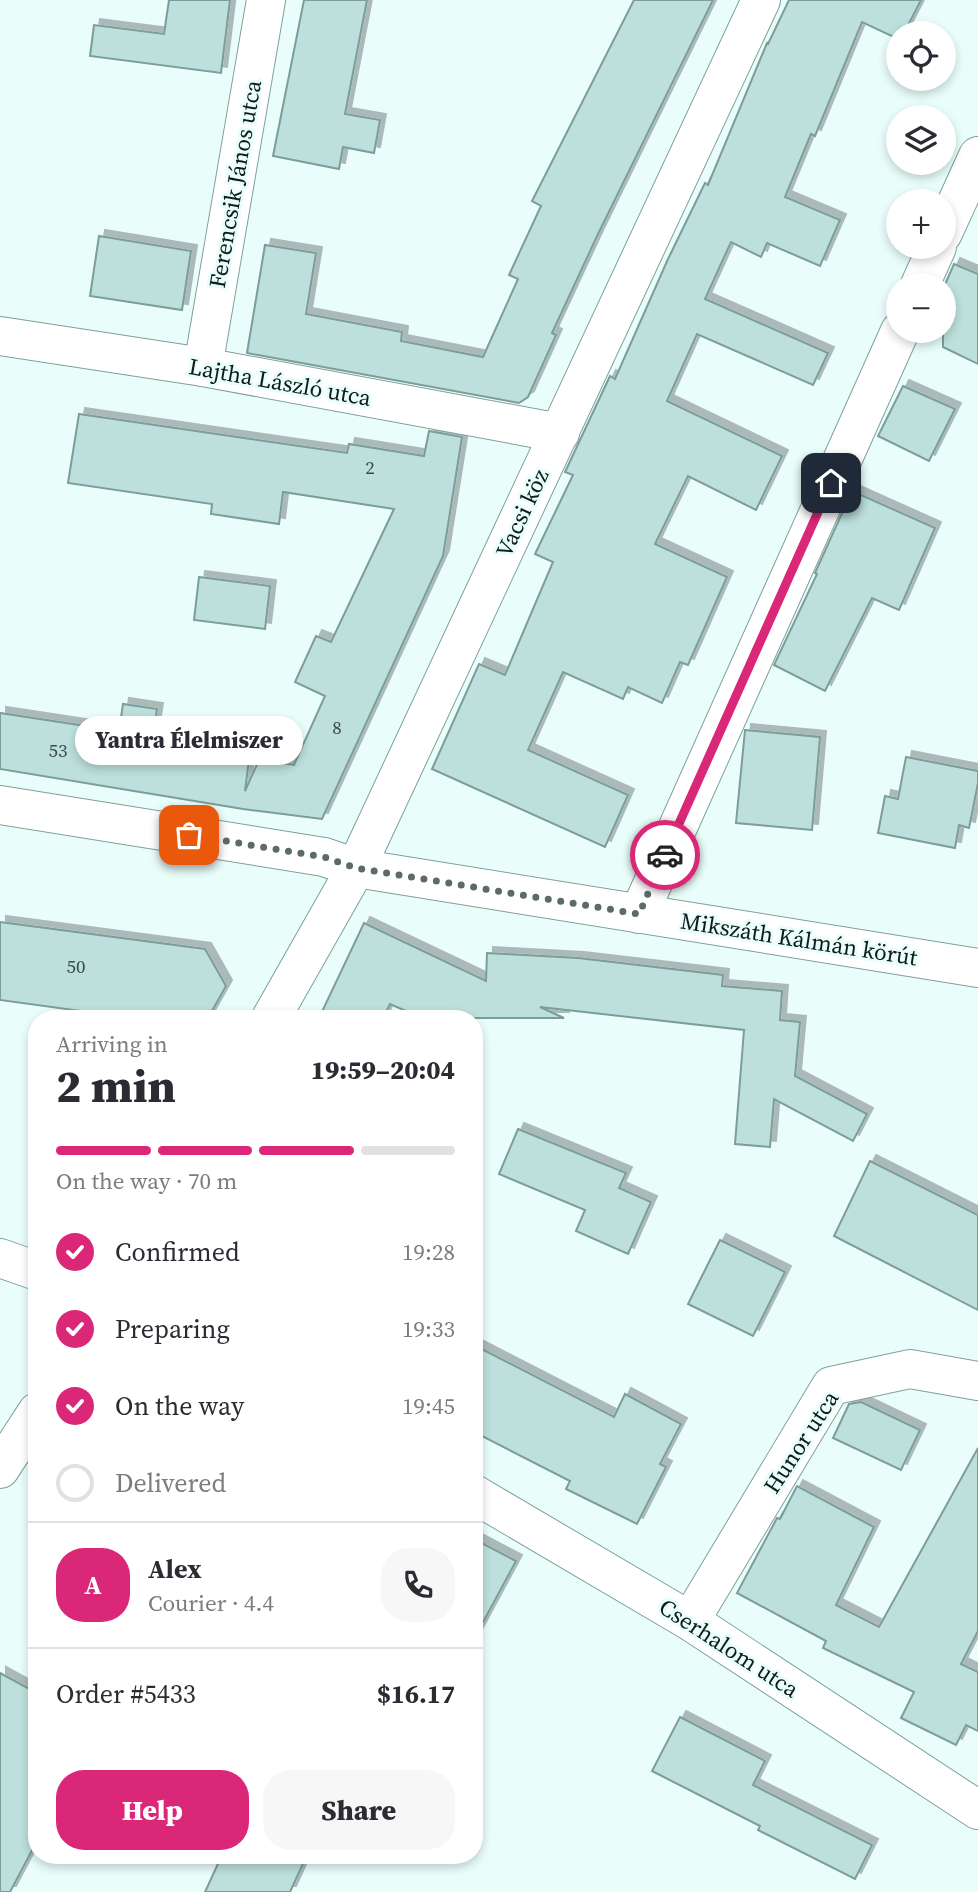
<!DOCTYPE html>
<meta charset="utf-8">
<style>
:root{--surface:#fff;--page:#f7f7f7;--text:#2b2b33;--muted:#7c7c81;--line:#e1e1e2;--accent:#db2777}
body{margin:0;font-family:"Source Serif 4",serif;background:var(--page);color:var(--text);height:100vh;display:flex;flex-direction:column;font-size:26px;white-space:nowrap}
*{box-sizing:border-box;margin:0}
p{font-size:23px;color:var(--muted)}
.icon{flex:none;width:38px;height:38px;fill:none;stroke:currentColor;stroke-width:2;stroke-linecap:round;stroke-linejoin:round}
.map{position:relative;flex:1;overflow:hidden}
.sheet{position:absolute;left:28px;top:1010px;width:455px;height:854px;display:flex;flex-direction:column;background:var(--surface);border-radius:28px;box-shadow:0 4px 10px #0003}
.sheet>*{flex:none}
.fabs{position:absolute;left:886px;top:21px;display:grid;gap:14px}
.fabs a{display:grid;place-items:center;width:70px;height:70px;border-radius:50%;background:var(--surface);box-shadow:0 4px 10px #0003;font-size:35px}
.pin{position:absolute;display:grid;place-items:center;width:60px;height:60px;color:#fff;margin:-30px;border-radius:14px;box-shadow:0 4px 10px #0006}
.courier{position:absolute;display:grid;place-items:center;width:70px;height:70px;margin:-35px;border:5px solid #db2777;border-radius:50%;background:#fff;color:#222;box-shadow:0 2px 9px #0007}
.bubble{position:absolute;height:49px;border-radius:24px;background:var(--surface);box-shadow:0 4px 10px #0003;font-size:23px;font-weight:800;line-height:49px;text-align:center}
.head em{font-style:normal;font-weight:800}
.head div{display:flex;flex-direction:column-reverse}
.head{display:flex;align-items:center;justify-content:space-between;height:119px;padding:0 28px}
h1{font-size:46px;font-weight:800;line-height:52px}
.bar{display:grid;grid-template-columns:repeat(4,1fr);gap:10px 7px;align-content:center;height:84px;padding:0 28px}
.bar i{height:9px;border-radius:5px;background:var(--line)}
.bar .on{background:var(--accent)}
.bar p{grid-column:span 4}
.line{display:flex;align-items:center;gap:18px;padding:0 28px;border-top:2px solid var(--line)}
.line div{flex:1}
.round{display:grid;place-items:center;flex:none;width:74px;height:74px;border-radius:28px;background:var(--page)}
ol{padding:0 28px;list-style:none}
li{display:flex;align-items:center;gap:21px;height:77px}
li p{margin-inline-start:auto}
li .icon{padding:7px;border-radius:50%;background:var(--accent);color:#fff;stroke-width:4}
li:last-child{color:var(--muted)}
li i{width:38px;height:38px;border:4px solid var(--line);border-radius:50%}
.action{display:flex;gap:14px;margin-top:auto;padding:14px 28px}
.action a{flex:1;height:80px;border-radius:28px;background:var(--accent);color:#fff;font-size:28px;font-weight:800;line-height:80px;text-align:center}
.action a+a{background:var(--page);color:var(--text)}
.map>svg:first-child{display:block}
</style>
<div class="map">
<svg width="978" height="1892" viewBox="0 0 978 1892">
<defs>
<filter id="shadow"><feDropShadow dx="6" dy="-6" stdDeviation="0" flood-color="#0004"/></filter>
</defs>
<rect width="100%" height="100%" fill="#e9fefb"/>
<g fill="#bde0dc" stroke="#7c9d99" stroke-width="2" filter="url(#shadow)">
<path d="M169,0H230L221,73L90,56L94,25L164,34Z"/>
<path d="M304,0H367L345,114L380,120L374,153L343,147L339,169L273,156Z"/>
<path d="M634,0H713L598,234L552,333L556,335L528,397L519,403L247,353L265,245L316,253L306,314L402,332L401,341L483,357L518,279L509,275L541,206L532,201Z"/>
<path d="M789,0H921L904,33H898V39L862,22L815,136L811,134L785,197L840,220L820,266L767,243L761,257L731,242L705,299L828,353L813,385L697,334L667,401L782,456L756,510L688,476L655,544L727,577L688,665L680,662L662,703L628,687L623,699L563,672L528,750L628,795L605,847L432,769L479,664L505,675L553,562L535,554L573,475L565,472L610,376L615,379L668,259L705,183L708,185L767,43L768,44Z"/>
<path d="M99,236L191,251L182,310L90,296Z"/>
<path d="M954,264L978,274V364L943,347V289Z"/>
<path d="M903,386L955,409L929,461L878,436Z"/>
<path d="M79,414L347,453L349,444L424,456L429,431L462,437L443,556L322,819L243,809L0,769V713L119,731L123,704L157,709L154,728L240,742L237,758L249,759L245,791L259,760L294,765L325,696L295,682L316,636L331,642L394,509L283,492L279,524L211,514L212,504L68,483Z"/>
<path d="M852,491L935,528L899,610L872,598L825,691L774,665L817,574L815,573Z"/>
<path d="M199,577L270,586L265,629L194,620Z"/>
<path d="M745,730L820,737L812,830L736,823Z"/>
<path d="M906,757L978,771V783L969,828L959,825L955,848L878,833L885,796L898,799Z"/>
<path d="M0,922L205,949L226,986L208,1018H132L0,1000Z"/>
<path d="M364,923L486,981L487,953L578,958L723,975L722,986L782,991L780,1020L800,1022L795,1076L867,1114L853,1141L774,1099L770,1147L735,1144L744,1030L540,1007L564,1018H422L390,1004L383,1018H319Z"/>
<path d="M518,1129L626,1173L619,1188L651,1202L628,1254L576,1231L585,1210L499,1174Z"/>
<path d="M870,1161L978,1215V1310L834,1236Z"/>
<path d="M720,1240L785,1272L753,1336L688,1304Z"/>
<path d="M474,1345L614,1417L625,1394L681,1424L660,1464L666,1467L637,1524L566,1489L570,1481L474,1432Z"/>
<path d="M861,1402L920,1430L901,1470L833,1438L849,1404Z"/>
<path d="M978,1448V1631L961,1664L978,1672V1731L966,1725L956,1745L901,1718L914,1692L823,1648L826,1641L737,1593L777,1518L780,1519L797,1486L874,1527L836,1605L879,1627Z"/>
<path d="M474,1539L516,1561L474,1639Z"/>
<path d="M0,1673L37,1693V1841L10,1892H0Z"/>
<path d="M680,1717L765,1761L753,1785L872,1845L855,1879L758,1830L760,1826L652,1771Z"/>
<path d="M222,1855H307L290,1892H205Z"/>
</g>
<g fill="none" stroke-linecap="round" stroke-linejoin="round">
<defs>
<g id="minor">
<path d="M943,233L978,156"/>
<path d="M920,285L937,247"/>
<path d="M0,336L203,367L560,433"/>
<path d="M203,367L266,0"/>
<path d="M0,805L324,857L356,868L978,968"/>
<path d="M639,914L900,331"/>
<path d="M271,1018L356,868L761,0"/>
<path d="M0,1258L37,1271"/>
<path d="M0,1469L37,1412"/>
<path d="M474,1494L690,1621L978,1810"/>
<path d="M690,1621L831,1386L910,1369L978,1381"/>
</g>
</defs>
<use href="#minor" stroke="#7fa09c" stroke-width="40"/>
<use href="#minor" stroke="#fff" stroke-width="38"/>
</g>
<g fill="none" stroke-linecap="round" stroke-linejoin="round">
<path stroke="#5c6b69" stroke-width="7" stroke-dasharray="0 12.6" d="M189,835L324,857L356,868L639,914L665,855"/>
<path stroke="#db2777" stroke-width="9" d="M665,855L831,483"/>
</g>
<g text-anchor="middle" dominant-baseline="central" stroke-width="6" stroke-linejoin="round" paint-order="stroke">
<g font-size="19" fill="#3b4d4b">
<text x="370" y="467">2</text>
<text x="337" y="727">8</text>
<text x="58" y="750">53</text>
<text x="76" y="966">50</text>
</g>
<g font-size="23" fill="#101c1b" stroke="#e9fefb">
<text transform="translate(235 184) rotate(-80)">Ferencsik János utca</text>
<text transform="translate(280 382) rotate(10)">Lajtha László utca</text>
<text transform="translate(522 513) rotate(-65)">Vacsi köz</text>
<text transform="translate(799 939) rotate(9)">Mikszáth Kálmán körút</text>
<text transform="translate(801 1442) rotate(-57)">Hunor utca</text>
<text transform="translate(729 1648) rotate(33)">Cserhalom utca</text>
</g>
</g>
</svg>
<div class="fabs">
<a><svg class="icon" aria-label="locate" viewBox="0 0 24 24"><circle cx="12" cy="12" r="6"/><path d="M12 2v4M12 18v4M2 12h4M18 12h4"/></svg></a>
<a><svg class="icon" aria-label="layers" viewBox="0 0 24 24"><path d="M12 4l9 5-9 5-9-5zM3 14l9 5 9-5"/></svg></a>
<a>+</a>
<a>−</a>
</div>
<div class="pin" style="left:189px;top:835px;background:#ea580c"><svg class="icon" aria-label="bag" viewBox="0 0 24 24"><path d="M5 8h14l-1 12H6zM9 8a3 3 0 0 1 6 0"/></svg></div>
<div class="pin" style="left:831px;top:483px;background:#1f2937"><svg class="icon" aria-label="home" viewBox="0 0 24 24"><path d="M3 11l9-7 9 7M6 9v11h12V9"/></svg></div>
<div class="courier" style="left:665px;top:855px"><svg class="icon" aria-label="car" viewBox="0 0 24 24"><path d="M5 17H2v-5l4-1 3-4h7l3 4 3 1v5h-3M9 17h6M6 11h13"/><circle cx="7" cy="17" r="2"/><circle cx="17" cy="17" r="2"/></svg></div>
<div class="bubble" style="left:75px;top:716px;width:228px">Yantra Élelmiszer</div>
<section class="sheet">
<div class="head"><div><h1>2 min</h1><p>Arriving in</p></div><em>19:59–20:04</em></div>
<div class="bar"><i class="on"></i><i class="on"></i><i class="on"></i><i></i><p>On the way · 70 m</p></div>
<ol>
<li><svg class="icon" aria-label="check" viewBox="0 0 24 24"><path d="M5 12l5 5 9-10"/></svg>Confirmed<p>19:28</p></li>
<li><svg class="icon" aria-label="check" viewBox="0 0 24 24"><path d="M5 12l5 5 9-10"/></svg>Preparing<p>19:33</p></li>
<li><svg class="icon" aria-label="check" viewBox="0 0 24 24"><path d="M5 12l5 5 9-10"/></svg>On the way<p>19:45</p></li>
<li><i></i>Delivered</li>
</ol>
<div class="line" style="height:126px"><b class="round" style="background:var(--accent);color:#fff">A</b><div><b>Alex</b><p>Courier · 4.4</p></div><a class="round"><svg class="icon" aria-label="phone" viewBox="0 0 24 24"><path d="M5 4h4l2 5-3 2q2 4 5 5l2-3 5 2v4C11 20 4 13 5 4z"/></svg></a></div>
<div class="line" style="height:91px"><div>Order #5433</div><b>$16.17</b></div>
<div class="action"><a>Help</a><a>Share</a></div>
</section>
</div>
